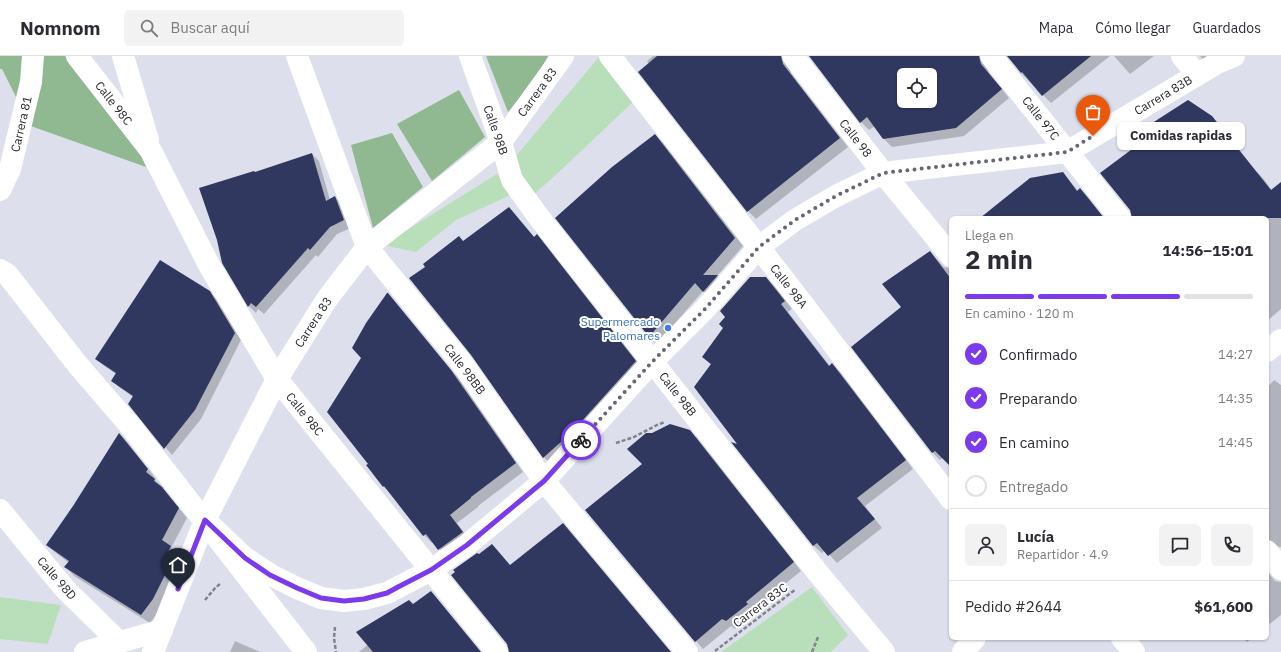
<!DOCTYPE html>
<html lang="es">
<meta charset="utf-8">
<style>
:root{--surface:#fff;--page:#f2f2f3;--text:#2b2b33;--muted:#7c7c81;--line:#e1e1e2;--accent:#7c3aed}
body{margin:0;font-family:"IBM Plex Sans",sans-serif;background:var(--page);color:var(--text);height:100vh;display:flex;flex-direction:column;font-size:15px;white-space:nowrap}
*{box-sizing:border-box;margin:0}
p{font-size:13px;color:var(--muted)}
.icon{flex:none;width:22px;height:22px;fill:none;stroke:currentColor;stroke-width:2;stroke-linecap:round;stroke-linejoin:round}
.map{position:relative;flex:1;overflow:hidden}
.panel{position:absolute;left:949px;top:160px;width:320px;height:424px;display:flex;flex-direction:column;background:var(--surface);border-radius:6px;box-shadow:0 1px 3px #0004}
.panel>*{flex:none}
.tools{position:absolute;left:897px;top:12px;display:grid;gap:8px}
.tools a{display:grid;place-items:center;width:40px;height:40px;border-radius:6px;background:var(--surface);box-shadow:0 1px 3px #0004;font-size:20px}
.pin{position:absolute;display:grid;place-items:center;width:34px;height:34px;color:#fff;margin:-41px -17px;border-radius:50% 50% 50% 0;rotate:-45deg;box-shadow:0 0 4px #0007}
.pin .icon{rotate:45deg}
.courier{position:absolute;display:grid;place-items:center;width:40px;height:40px;margin:-20px;border:3px solid #7c3aed;border-radius:50%;background:#fff;color:#222;box-shadow:0 1px 5px #0007}
.bubble{position:absolute;height:28px;border-radius:6px;background:var(--surface);box-shadow:0 1px 3px #0004;font-size:13px;font-weight:700;line-height:28px;text-align:center}
.summary em{font-style:normal;font-weight:700}
.summary div{display:flex;flex-direction:column-reverse}
.summary{display:flex;align-items:center;justify-content:space-between;height:68px;padding:0 16px}
h1{font-size:26px;font-weight:700;line-height:30px}
.bar{display:grid;grid-template-columns:repeat(4,1fr);gap:6px 4px;align-content:center;height:48px;padding:0 16px}
.bar i{height:5px;border-radius:3px;background:var(--line)}
.bar .selected{background:var(--accent)}
.bar p{grid-column:span 4}
.line{display:flex;align-items:center;gap:10px;padding:0 16px;border-top:1px solid var(--line)}
.line div{flex:1}
.round{display:grid;place-items:center;flex:none;width:42px;height:42px;border-radius:6px;background:var(--page)}
ol{padding:0 16px;list-style:none}
li{display:flex;align-items:center;gap:12px;height:44px}
li p{margin-inline-start:auto}
li .icon{padding:4px;border-radius:50%;background:var(--accent);color:#fff;stroke-width:4}
li:last-child{color:var(--muted)}
li i{width:22px;height:22px;border:2px solid var(--line);border-radius:50%}
header{display:flex;align-items:center;gap:24px;box-sizing:border-box;height:56px;padding:0 20px;background:var(--surface);border-bottom:1px solid var(--line)}
header strong{font-size:19px}
nav{display:flex;gap:22px;margin-inline-start:auto;font-size:14px}
.search{width:280px;height:36px;background:var(--page);display:flex;align-items:center;gap:10px;box-sizing:border-box;padding:0 14px;border-radius:6px;color:var(--muted);font-size:15px}
.map>svg:first-child{display:block}
</style>
<header>
<strong>Nomnom</strong>
<div class="search"><svg class="icon" aria-label="search" viewBox="0 0 24 24"><circle cx="10" cy="10" r="6"/><path d="M15 15l6 6"/></svg>Buscar aquí</div>
<nav><a>Mapa</a><a>Cómo llegar</a><a>Guardados</a></nav>
</header>
<div class="map">
<svg width="1281" height="596" viewBox="0 0 1281 596">
<rect width="100%" height="100%" fill="#dde0ec"/>
<g fill="#b8dfb9">
<path d="M599,1L634,45L560,115L532,140L511,106Z"/>
<path d="M497,118L513,138L456,164L416,196L383,189Z"/>
<path d="M812,531L848,579L831,596H721Z"/>
<path d="M0,541L61,549L48,588L0,583Z"/>
</g>
<g fill="#90b891">
<path d="M0,0H29L18,45L2,13H0Z"/>
<path d="M36,0H65L140,97L146,111L28,69Z"/>
<path d="M486,0H548L536,22L508,56Z"/>
<path d="M459,34L485,81L432,125L397,68Z"/>
<path d="M392,77L423,131L373,172L351,89Z"/>
</g>
<g fill="#0003" fill-rule="evenodd">
<path d="M653,0H793L789,11L791,17L848,91L756,163L748,155L647,5Z"/>
<path d="M810,0H990L987,11L989,17L1009,42L964,80L892,91L884,83L875,70L869,74L861,66ZM904,19H930V45H904Z"/>
<path d="M1008,0H1110L1051,47L1021,17Z"/>
<path d="M1114,0H1154L1130,18Z"/>
<path d="M1200,0H1209L1203,3Z"/>
<path d="M1212,61L1220,69L1254,113L1262,121L1281,146V253L1267,265V162H1133Z"/>
<path d="M655,79L663,87L743,190L717,220L725,228L712,243L703,235L657,288L649,280Z"/>
<path d="M312,98L319,105L330,144L335,141L342,148L351,172L337,178L318,201L316,199L264,258L258,253L256,257L249,250L223,207L255,117Z"/>
<path d="M1063,117L1078,135L1080,133L1088,141L1104,162H981Z"/>
<path d="M509,152L535,182L544,187L643,313L551,409L544,401L464,186Z"/>
<path d="M930,196L944,211L951,213V410L943,402L940,404L933,397L903,251Z"/>
<path d="M766,222L774,230L792,253L788,256L830,310L832,308L840,316L913,413L865,450L882,472L837,507L825,494L822,497L814,490L734,388L740,389L711,309L703,301Z"/>
<path d="M209,236L216,243L241,284L201,363L172,399L129,348L133,341L119,331L112,324L116,318L103,309L96,302Z"/>
<path d="M388,238L459,323L523,416L478,450V451L457,467L470,485L447,501L433,486L432,487L424,479L391,438L383,430L369,408L363,301Z"/>
<path d="M1274,324L1281,329V491L1273,490L1267,493V332Z"/>
<path d="M690,375L698,383L801,515L753,554L755,556L735,573L731,570L703,593L696,585Z"/>
<path d="M120,378L128,387L156,423L155,424L164,432L163,433L187,462L171,492L179,500L173,511L179,517L161,552L150,567L74,520L66,511L69,507L56,497L47,489L74,450Z"/>
<path d="M1267,515L1275,525L1281,526V559L1267,570Z"/>
<path d="M431,536L481,596H359L413,550Z"/>
<path d="M1243,582H1252L1247,586Z"/>
<path d="M235,585L260,596H230Z"/>
</g>
<g fill="#313860" fill-rule="evenodd">
<path d="M657,0H781L783,8L840,82L747,156L638,16Z"/>
<path d="M809,0H979L981,8L1002,33L956,72L883,83L867,61L860,67ZM904,19H930V45H904Z"/>
<path d="M1007,0H1091L1042,40L1022,16L1021,17Z"/>
<path d="M1188,44L1212,60L1271,134L1281,126V162H1132L1130,154L1100,117L1151,79L1146,71Z"/>
<path d="M655,78L735,182L703,219H718L703,236L695,227L649,281L555,162L612,111Z"/>
<path d="M312,97L326,145L335,140L344,164L330,171L310,194L308,192L256,251L251,247L248,251L222,207L217,184L199,132L254,115L255,116Z"/>
<path d="M1063,116L1077,135L1080,132L1104,162H980L1030,122Z"/>
<path d="M509,151L534,181L537,178L636,305L572,376L543,402L471,299L409,222L425,211L423,208L459,180L463,185Z"/>
<path d="M930,195L951,223V411L935,395L932,397L851,291L901,251L882,228Z"/>
<path d="M160,204L210,235L235,277L195,354L164,393L128,348L133,340L111,325L116,317L95,303Z"/>
<path d="M750,221H766L785,245L781,248L829,310L832,307L906,404L857,442L875,463L828,500L817,487L813,490L731,386L737,388L694,331L711,308L702,301L723,272L719,268L725,261L720,255Z"/>
<path d="M387,237H388L451,314L516,407L471,441V442L450,459L463,476L438,494L426,478L423,480L384,430L383,431L366,409L368,408L327,356L361,302L352,292L366,267Z"/>
<path d="M670,368L690,374L794,506L746,546L748,548L726,565L722,563L695,586L585,454L642,408L627,393L646,377H652Z"/>
<path d="M119,377L148,413L146,416L155,423L154,425L162,431L179,452L162,484L171,490L164,504L171,507L153,543L141,559L64,511L69,505L46,489L73,450Z"/>
<path d="M563,467L671,596H509L507,588L451,519L455,516L453,514L477,497L479,498L492,488L510,509Z"/>
<path d="M431,535L481,596H373L356,576L409,544L413,548Z"/>
</g>
<g fill="none" stroke-linecap="round" stroke-linejoin="round">
<g stroke="#81838b" stroke-width="2.5" stroke-dasharray="4 2" stroke-linecap="butt">
<path d="M616,387L634,381L657,369L665,366"/>
<path d="M205,544L216,531L220,528"/>
<path d="M335,571L334,582L336,596"/>
<path d="M715,595L796,533"/>
<path d="M812,596L818,581"/>
</g>
<g stroke="#fff" stroke-width="22">
<path d="M77,0L151,95L209,209L277,323L497,596"/>
<path d="M123,0L148,84"/>
<path d="M297,0L367,191L461,306L544,425L687,596"/>
<path d="M470,0L501,86L512,124L538,160L818,517L884,596"/>
<path d="M610,0L799,243L951,443"/>
<path d="M793,0L883,117L951,200"/>
<path d="M991,0L1120,162"/>
<path d="M1182,0L1197,19"/>
<path d="M0,214L7,218L77,308L132,372L306,596"/>
<path d="M1267,295L1281,284"/>
<path d="M0,454L65,533L119,586"/>
<path d="M205,464L245,502L271,519L297,532L321,542L344,545L364,543L387,537L431,514L467,489L544,425L652,306L705,253L759,191L795,164L836,140L883,117L1067,96L1197,19L1217,7L1234,0"/>
<path d="M1267,495L1281,513"/>
<path d="M1122,582L1134,596"/>
<path d="M963,596L975,582"/>
</g>
<g stroke="#fff" stroke-width="22">
<path d="M0,134L10,113L31,26L33,0"/>
<path d="M85,596L162,574"/>
<path d="M153,596L205,464L277,323L327,243L367,191L501,86L563,0"/>
</g>
</g>
<g fill="none" stroke-linecap="round" stroke-linejoin="round">
<path stroke="#66686f" stroke-width="4" stroke-dasharray="0 7.2" d="M581,384L652,306L705,253L759,191L795,164L836,140L883,117L1067,96L1093,80"/>
<path stroke="#7c3aed" stroke-width="5" d="M178,533L205,464L245,502L270,519L297,532L321,542L344,545L364,543L387,537L398,531L431,514L467,489L544,425L581,384"/>
</g>
<circle fill="#3f7fe0" stroke="#fff" stroke-width="1.5" cx="668" cy="272" r="4"/>
<g text-anchor="middle" dominant-baseline="central" stroke-width="4" stroke-linejoin="round" paint-order="stroke">
<g font-size="12" fill="#26272b" stroke="#fff">
<text transform="translate(537 36) rotate(-54)">Carrera 83</text>
<text transform="translate(1163 39) rotate(-31)">Carrera 83B</text>
<text transform="translate(114 47) rotate(52)">Calle 98C</text>
<text transform="translate(1041 62) rotate(52)">Calle 97C</text>
<text transform="translate(21 68) rotate(-77)">Carrera 81</text>
<text transform="translate(496 74) rotate(71)">Calle 98B</text>
<text transform="translate(856 82) rotate(52)">Calle 98</text>
<text transform="translate(789 230) rotate(52)">Calle 98A</text>
<text transform="translate(313 266) rotate(-57)">Carrera 83</text>
<text transform="translate(465 313) rotate(53)">Calle 98BB</text>
<text transform="translate(678 338) rotate(52)">Calle 98B</text>
<text transform="translate(305 358) rotate(51)">Calle 98C</text>
<text transform="translate(57 522) rotate(49)">Calle 98D</text>
<text transform="translate(760 549) rotate(-37)">Carrera 83C</text>
</g>
<g font-size="12" fill="#366cbe" stroke="#fff" text-anchor="end">
<text x="660" y="265">Supermercado<tspan x="660" dy="14">Palomares</tspan></text>
</g>
</g>
</svg>
<div class="tools">
<a><svg class="icon" aria-label="locate" viewBox="0 0 24 24"><circle cx="12" cy="12" r="6"/><path d="M12 2v4M12 18v4M2 12h4M18 12h4"/></svg></a>
</div>
<div class="pin" style="left:1093px;top:80px;background:#ea580c"><svg class="icon" aria-label="bag" viewBox="0 0 24 24"><path d="M5 8h14l-1 12H6zM9 8a3 3 0 0 1 6 0"/></svg></div>
<div class="pin" style="left:178px;top:533px;background:#1f2937"><svg class="icon" aria-label="home" viewBox="0 0 24 24"><path d="M3 11l9-7 9 7M6 9v11h12V9"/></svg></div>
<div class="courier" style="left:581px;top:384px"><svg class="icon" aria-label="bike" viewBox="0 0 24 24"><circle cx="6" cy="16" r="4"/><circle cx="18" cy="16" r="4"/><path d="M6 16l4-8h5l3 8M10 8l3 8H6M13 5h3"/></svg></div>
<div class="bubble" style="left:1117px;top:66px;width:128px">Comidas rapidas</div>
<section class="panel">
<div class="summary"><div><h1>2 min</h1><p>Llega en</p></div><em>14:56–15:01</em></div>
<div class="bar"><i class="selected"></i><i class="selected"></i><i class="selected"></i><i></i><p>En camino · 120 m</p></div>
<ol>
<li><svg class="icon" aria-label="check" viewBox="0 0 24 24"><path d="M5 12l5 5 9-10"/></svg>Confirmado<p>14:27</p></li>
<li><svg class="icon" aria-label="check" viewBox="0 0 24 24"><path d="M5 12l5 5 9-10"/></svg>Preparando<p>14:35</p></li>
<li><svg class="icon" aria-label="check" viewBox="0 0 24 24"><path d="M5 12l5 5 9-10"/></svg>En camino<p>14:45</p></li>
<li><i></i>Entregado</li>
</ol>
<div class="line" style="height:72px"><a class="round"><svg class="icon" aria-label="person" viewBox="0 0 24 24"><circle cx="12" cy="8" r="4"/><path d="M4 21q1-7 8-7t8 7"/></svg></a><div><b>Lucía</b><p>Repartidor · 4.9</p></div><a class="round"><svg class="icon" aria-label="chat" viewBox="0 0 24 24"><path d="M4 5h16v11H9l-5 4z"/></svg></a><a class="round"><svg class="icon" aria-label="phone" viewBox="0 0 24 24"><path d="M5 4h4l2 5-3 2q2 4 5 5l2-3 5 2v4C11 20 4 13 5 4z"/></svg></a></div>
<div class="line" style="height:52px"><div>Pedido #2644</div><b>$61,600</b></div>
</section>
</div>
